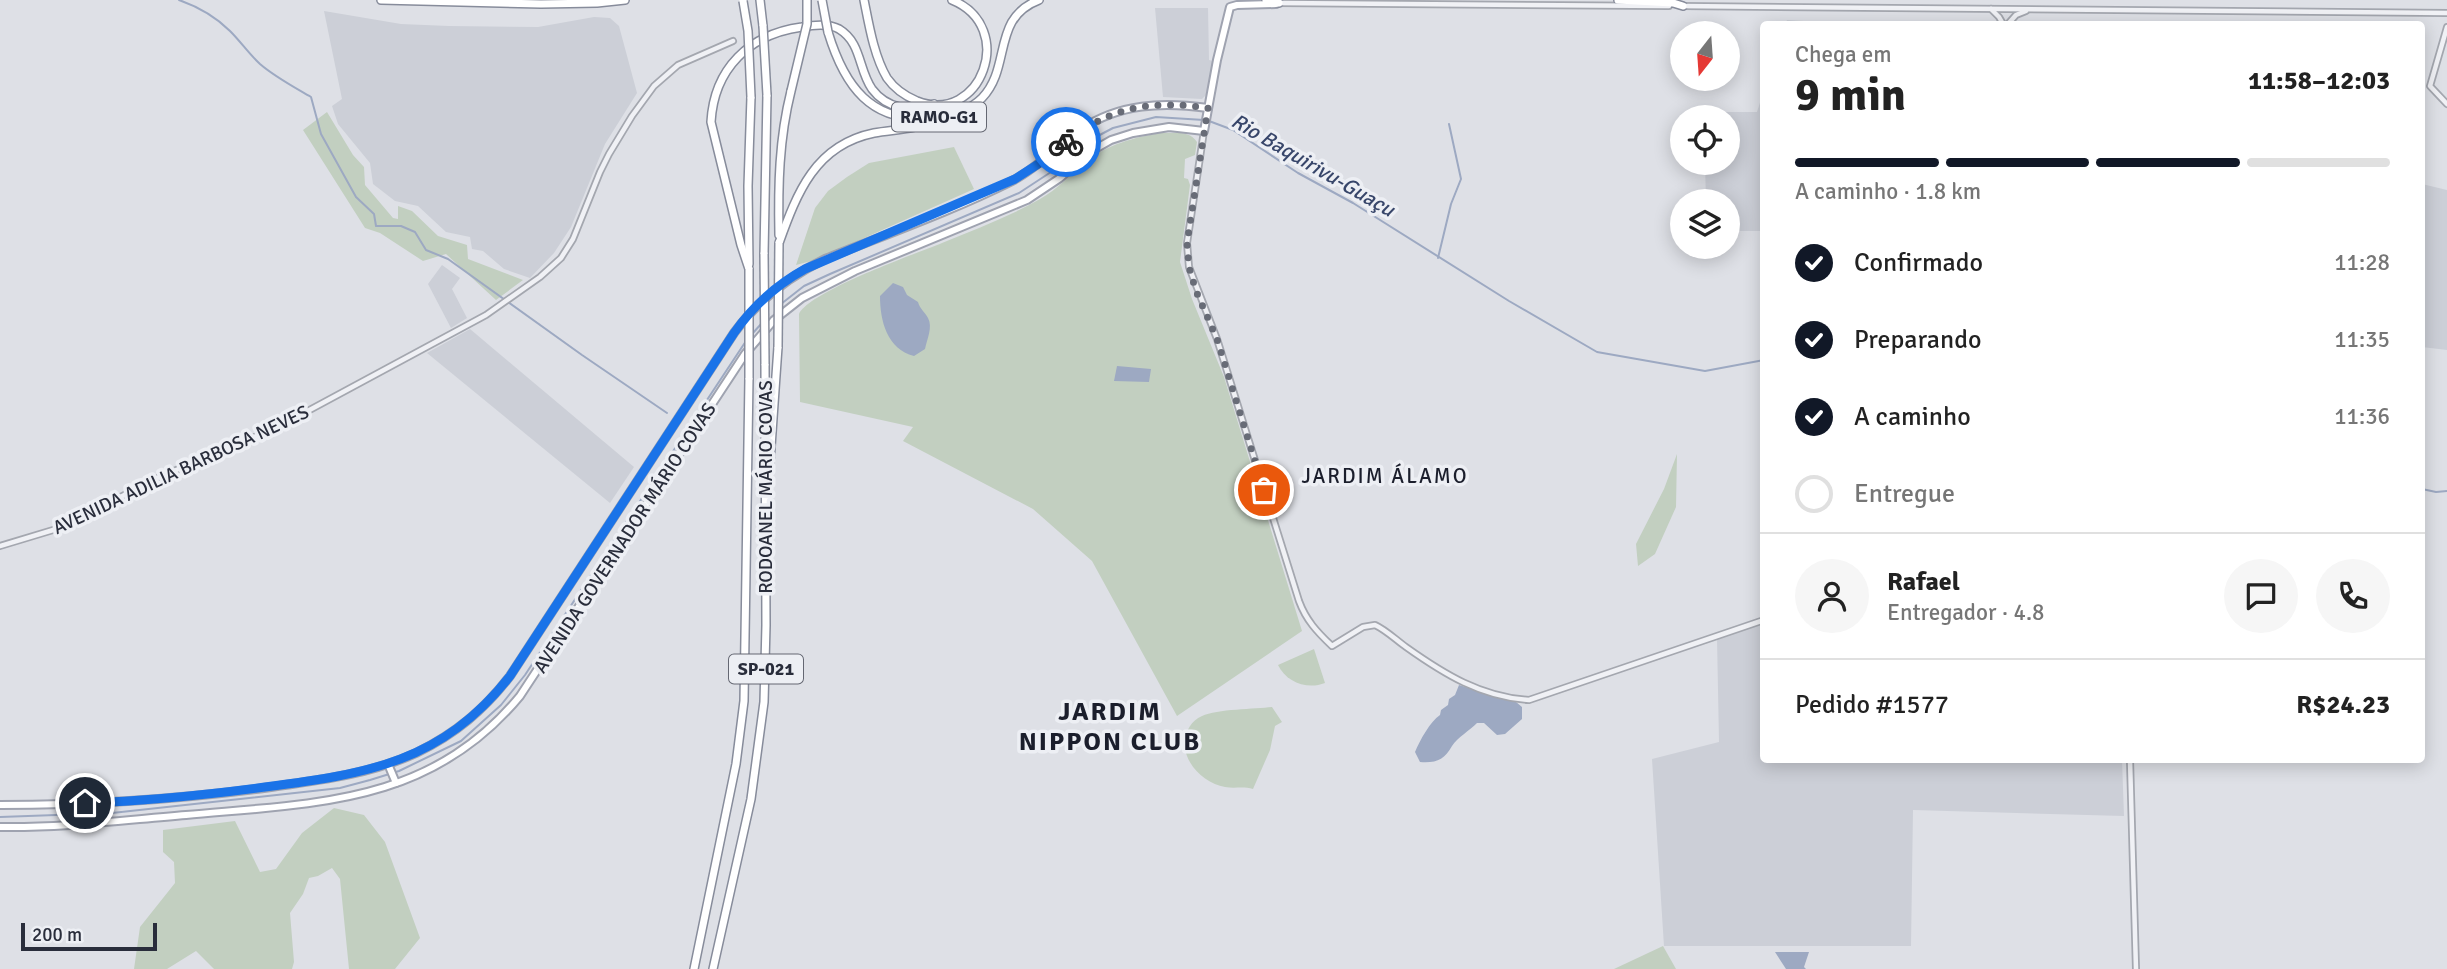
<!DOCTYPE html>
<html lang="pt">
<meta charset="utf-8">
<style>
:root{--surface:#fff;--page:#f6f6f6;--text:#222;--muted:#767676;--line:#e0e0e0;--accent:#111827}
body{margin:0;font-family:Signika,sans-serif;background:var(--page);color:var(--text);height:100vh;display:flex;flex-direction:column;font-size:26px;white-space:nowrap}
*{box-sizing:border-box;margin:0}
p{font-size:23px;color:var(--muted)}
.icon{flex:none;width:38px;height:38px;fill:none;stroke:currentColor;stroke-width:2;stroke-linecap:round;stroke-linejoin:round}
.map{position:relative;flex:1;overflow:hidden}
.sheet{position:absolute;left:1760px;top:21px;width:665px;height:742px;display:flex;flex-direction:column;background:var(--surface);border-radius:7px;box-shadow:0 4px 18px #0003}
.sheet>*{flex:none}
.needle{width:46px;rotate:197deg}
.buttons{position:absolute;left:1670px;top:21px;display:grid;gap:14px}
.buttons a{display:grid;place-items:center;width:70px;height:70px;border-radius:50%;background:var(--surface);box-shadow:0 4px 18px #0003;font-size:35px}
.scale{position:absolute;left:21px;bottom:18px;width:136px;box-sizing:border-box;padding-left:7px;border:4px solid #292d3b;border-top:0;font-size:19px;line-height:24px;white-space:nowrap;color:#292d3b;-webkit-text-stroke:5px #edeff4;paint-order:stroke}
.pin{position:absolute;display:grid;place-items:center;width:60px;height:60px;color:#fff;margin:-30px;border:4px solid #fff;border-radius:50%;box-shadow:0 2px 7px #0007}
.courier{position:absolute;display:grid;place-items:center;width:70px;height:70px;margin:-35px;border:5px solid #1a73e8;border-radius:50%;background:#fff;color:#222;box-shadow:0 2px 9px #0007}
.head em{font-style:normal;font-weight:700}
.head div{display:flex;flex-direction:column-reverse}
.head{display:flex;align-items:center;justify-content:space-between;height:119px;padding:0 35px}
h1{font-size:46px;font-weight:700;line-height:52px}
.bar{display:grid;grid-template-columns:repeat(4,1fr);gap:10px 7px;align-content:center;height:84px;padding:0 35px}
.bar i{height:9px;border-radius:5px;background:var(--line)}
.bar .selected{background:var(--accent)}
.bar p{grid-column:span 4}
.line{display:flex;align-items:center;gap:18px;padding:0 35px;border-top:2px solid var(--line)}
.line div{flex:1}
.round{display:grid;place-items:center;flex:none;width:74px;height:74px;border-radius:37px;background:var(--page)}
ol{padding:0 35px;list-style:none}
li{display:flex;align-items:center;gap:21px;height:77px}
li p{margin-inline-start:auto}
li .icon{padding:7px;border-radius:50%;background:var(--accent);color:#fff;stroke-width:4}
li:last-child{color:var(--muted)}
li i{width:38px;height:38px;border:4px solid var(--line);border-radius:50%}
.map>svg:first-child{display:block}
</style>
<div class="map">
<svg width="2447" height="969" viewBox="0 0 2447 969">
<rect width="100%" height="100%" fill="#dee0e6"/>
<g fill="#cccfd7">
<path d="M1155,8H1208L1209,60L1213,61L1206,95L1202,99L1163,97Z"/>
<path d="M324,11L401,24L449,26L538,27L594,17L610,18L619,26L637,93L605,144L571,227L554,253L530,278L504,269L483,251L472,249L470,237L446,232L418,206L395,201L373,184L370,163L338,124L332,106L342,99Z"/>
<path d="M1787,20L1838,23L1998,24H1785Z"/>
<path d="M1764,90V231H1727V201H1706L1705,163H1727V117H1724V112H1757Z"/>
<path d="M2422,184L2447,190V350L2422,347Z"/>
<path d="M442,265L460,278L452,289L467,318L451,328L428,284Z"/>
<path d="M470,329L634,467L610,503L427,353Z"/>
<path d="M1764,622V760H2122L2124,816L1913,810L1911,946H1664L1652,759L1719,742L1717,638Z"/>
</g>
<g fill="#c2cfc0">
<path d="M327,112L353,155L364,167L365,185L393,218L398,219V206L412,211L438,236L467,245L468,259L523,280L496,300L446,254L423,261L380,233L365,228L303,130Z"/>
<path d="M1160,133C1173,133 1190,130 1197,142L1195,155L1185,159L1184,178L1188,179L1190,185L1180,262L1192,299L1224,377L1302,631L1177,716L1092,561L1033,509L903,441L913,427L800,402L799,314C810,291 915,254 942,243C975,229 1009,217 1040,199C1058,189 1071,174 1086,162C1108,144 1133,138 1160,133Z"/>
<path d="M954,147L974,189L815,260L796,265L815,208L828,191L847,177L869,163Z"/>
<path d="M1677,454L1676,507L1655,554L1638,566L1636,544L1664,489Z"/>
<path d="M1314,649L1325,683C1307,690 1286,682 1278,665Z"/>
<path d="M1272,707L1282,722L1275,726L1270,750L1253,789C1243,786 1235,789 1225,787C1205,784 1183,763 1185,742C1186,730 1191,721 1202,716C1217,709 1255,709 1272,707Z"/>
<path d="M334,808L364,815L385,842L420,938L395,969H349L340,879L332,868L318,876L309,878L303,894L290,913L294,962L292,969H214L196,951L167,969H134L140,927L175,883L174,862L163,852V830L235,821L260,872L276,869L302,833Z"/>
<path d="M1663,946L1676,969H1614Z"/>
</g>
<g fill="#9da9c2">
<path d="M893,283L903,287L907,295L918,302C920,309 924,311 928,318C933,327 927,339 925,349L914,356C887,349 880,321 880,296Z"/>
<path d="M1117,366L1151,369L1149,382L1114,381Z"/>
<path d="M1459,685L1516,702L1522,707V719L1505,734L1497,735L1484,723H1477C1470,730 1457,738 1452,746C1444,760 1437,763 1420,762L1415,752C1420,740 1430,722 1440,715L1441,710L1448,705L1449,699L1455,695Z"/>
<path d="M1775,952H1809L1804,967L1806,969H1786Z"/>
</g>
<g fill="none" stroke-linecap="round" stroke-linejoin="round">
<g stroke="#9da9c2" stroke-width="2">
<path d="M179,0C199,7 216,17 230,31C241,42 249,54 260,64C275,77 294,87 311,97L321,134L356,197L374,214L376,226H401L415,232L426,250L448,259L582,355L667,413"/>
<path d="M1209,121L1233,130L1298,173L1353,203L1509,301L1597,352L1705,371L1764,360"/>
<path d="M1438,258L1451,204L1461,179L1449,124"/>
<path d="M781,304L804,286L830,274L1019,193L1051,172L1094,138L1113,128L1156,117L1204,120"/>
<path d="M752,334L762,323"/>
<path d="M2422,489L2436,492L2447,491"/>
<path d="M0,817L112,813L340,788L370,780L399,771L461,741L501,705L525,675L746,341"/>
</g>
<defs>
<g id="minor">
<path d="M1279,3L1669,6"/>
<path d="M1681,6L2447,13"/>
<path d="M1991,9L1999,17L2003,24"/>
<path d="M2008,24L2016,15L2026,11"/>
<path d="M2447,27L2430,86L2447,104"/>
<path d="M1204,131L1187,243L1189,267L1217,339L1299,601C1306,620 1317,632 1332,646L1363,627L1375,625C1386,630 1396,640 1406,647C1444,674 1481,697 1529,700L1764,620"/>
<path d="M0,546L63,527L155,479L278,427L486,315L540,277L561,258L573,239L600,172L609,154L632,116L654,86L678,65L733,41"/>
<path d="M2130,760L2136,969"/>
</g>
<g id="major">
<path d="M388,764L396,783"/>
<path d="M0,805C91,805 181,799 271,787C321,780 370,774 416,753C455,734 484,710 510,676L734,333C758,300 788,277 825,259C887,234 952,211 1012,181C1037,168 1057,147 1080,130C1119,103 1163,102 1208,108"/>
<path d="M0,827C62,828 124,820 186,815C315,803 430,805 520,696L745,354L774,320L802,298L855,271L1027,200L1060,178L1090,152L1111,140L1133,133L1169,127L1204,131L1217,60L1230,7L1237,5L1276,4"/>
</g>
<g id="highway">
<path d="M381,0L541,4L597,3L625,0"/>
<path d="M760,0L763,26"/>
<path d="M864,0C869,25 874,56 887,78C894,88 905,96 917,101C981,126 1018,27 952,0"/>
<path d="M1266,0L1279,3"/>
<path d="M1618,0L1673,3L1683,6"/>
<path d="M828,32C844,85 871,125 933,117C952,115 969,111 982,98C1012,67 991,18 1039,0"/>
<path d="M779,235C778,186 779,139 791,91"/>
<path d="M779,243C797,193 815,145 874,133C896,129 918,130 938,118"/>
<path d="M764,254L767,95"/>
<path d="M749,264L748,186L751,97"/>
<path d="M749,269L741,245L711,122C714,69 749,34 802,27C813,25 828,23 839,29C862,43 858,69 872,89C886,108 913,114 934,104"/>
<path d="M770,461L778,347"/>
<path d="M694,969L736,764L744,701L749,378"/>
<path d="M713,969L751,799L764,702L766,625L765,364"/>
</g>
</defs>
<use href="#minor" stroke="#a4a7af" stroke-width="8"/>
<use href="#major" stroke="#9fa3b0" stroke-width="10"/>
<use href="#highway" stroke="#878c9b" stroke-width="10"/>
<use href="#minor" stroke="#f0f1f5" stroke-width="4.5"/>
<use href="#major" stroke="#fff" stroke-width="6"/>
<use href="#highway" stroke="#fff" stroke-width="7"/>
<defs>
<g id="highway-bridge">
<path d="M822,0L828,32"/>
<path d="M743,1L748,31L751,97"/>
<path d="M763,26L767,95"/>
<path d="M791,91L807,24V0"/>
<path d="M764,254L765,364"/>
<path d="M749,269V378"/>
<path d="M778,347L779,243"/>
</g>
</defs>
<use href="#highway-bridge" stroke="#878c9b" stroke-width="10" stroke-linecap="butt"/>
<use href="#highway-bridge" stroke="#fff" stroke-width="7"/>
</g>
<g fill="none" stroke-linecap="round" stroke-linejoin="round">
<path stroke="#686c77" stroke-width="7" stroke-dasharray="0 12.6" d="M1066,142C1112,106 1151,100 1208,108L1187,243L1189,267L1196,291L1217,339L1264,490"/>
<path stroke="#1a73e8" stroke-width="9" d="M85,803C145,801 205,795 265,787C367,774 443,762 510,676L734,333C753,306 776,285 805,269L1015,179L1046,159L1066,142"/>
</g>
<g text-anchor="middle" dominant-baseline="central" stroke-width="7" stroke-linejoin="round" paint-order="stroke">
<g fill="#edeff4" stroke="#646772" stroke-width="2">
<rect x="892" y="102.5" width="94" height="29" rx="5"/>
<rect x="729" y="654.5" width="74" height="29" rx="5"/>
</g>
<g font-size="18" font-weight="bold" fill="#292d3b">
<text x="939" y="117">RAMO-G1</text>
<text x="766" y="669">SP-021</text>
</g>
<g font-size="19" fill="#292d3b" stroke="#edeff4">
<text transform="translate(181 470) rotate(-25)">AVENIDA ADILIA BARBOSA NEVES</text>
<text transform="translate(766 487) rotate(-90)">RODOANEL MÁRIO COVAS</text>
<text transform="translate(625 538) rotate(-57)">AVENIDA GOVERNADOR MÁRIO COVAS</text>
</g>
<g font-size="21" font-style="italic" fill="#38466a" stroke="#edeff4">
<text transform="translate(1313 165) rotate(30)">Rio Baquirivu-Guaçu</text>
</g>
<g font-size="21" letter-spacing="2" fill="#1b1e2c" stroke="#edeff4">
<text x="1385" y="476">JARDIM ÁLAMO</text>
</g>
<g font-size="26" font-weight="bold" letter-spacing="2" fill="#1b1e2c" stroke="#edeff4">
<text x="1110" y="712">JARDIM<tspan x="1110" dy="30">NIPPON CLUB</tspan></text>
</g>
</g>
</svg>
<div class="buttons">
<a><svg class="needle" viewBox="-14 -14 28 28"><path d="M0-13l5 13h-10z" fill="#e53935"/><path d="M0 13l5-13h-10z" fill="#767676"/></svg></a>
<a><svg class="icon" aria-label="locate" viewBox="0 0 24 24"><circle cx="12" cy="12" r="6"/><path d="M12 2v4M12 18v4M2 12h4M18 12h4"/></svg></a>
<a><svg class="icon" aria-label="layers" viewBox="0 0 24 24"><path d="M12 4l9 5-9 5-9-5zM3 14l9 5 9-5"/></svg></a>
</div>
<div class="scale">200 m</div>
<div class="pin" style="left:1264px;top:490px;background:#ea580c"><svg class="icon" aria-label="bag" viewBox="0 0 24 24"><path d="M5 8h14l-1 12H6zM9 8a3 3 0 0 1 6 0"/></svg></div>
<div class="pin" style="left:85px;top:803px;background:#1f2937"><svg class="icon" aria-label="home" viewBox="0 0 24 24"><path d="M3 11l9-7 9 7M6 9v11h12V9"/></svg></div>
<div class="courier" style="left:1066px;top:142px"><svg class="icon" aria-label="bike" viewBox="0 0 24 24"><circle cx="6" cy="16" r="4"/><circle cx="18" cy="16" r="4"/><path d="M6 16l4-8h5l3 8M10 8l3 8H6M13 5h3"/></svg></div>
<section class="sheet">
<div class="head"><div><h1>9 min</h1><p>Chega em</p></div><em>11:58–12:03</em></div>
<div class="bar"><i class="selected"></i><i class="selected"></i><i class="selected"></i><i></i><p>A caminho · 1.8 km</p></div>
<ol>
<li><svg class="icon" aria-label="check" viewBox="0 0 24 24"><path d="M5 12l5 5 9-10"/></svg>Confirmado<p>11:28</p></li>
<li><svg class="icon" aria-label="check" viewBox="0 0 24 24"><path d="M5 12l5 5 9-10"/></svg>Preparando<p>11:35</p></li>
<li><svg class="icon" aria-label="check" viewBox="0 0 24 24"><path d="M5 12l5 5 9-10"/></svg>A caminho<p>11:36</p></li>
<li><i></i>Entregue</li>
</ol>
<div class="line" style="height:126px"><a class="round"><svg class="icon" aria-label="person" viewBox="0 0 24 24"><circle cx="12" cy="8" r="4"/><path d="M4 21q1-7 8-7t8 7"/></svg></a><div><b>Rafael</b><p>Entregador · 4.8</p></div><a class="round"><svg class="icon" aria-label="chat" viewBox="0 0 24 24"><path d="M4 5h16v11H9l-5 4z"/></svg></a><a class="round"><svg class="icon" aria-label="phone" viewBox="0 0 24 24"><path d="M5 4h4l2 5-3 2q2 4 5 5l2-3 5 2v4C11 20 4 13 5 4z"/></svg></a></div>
<div class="line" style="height:91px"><div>Pedido #1577</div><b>R$24.23</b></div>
</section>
</div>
